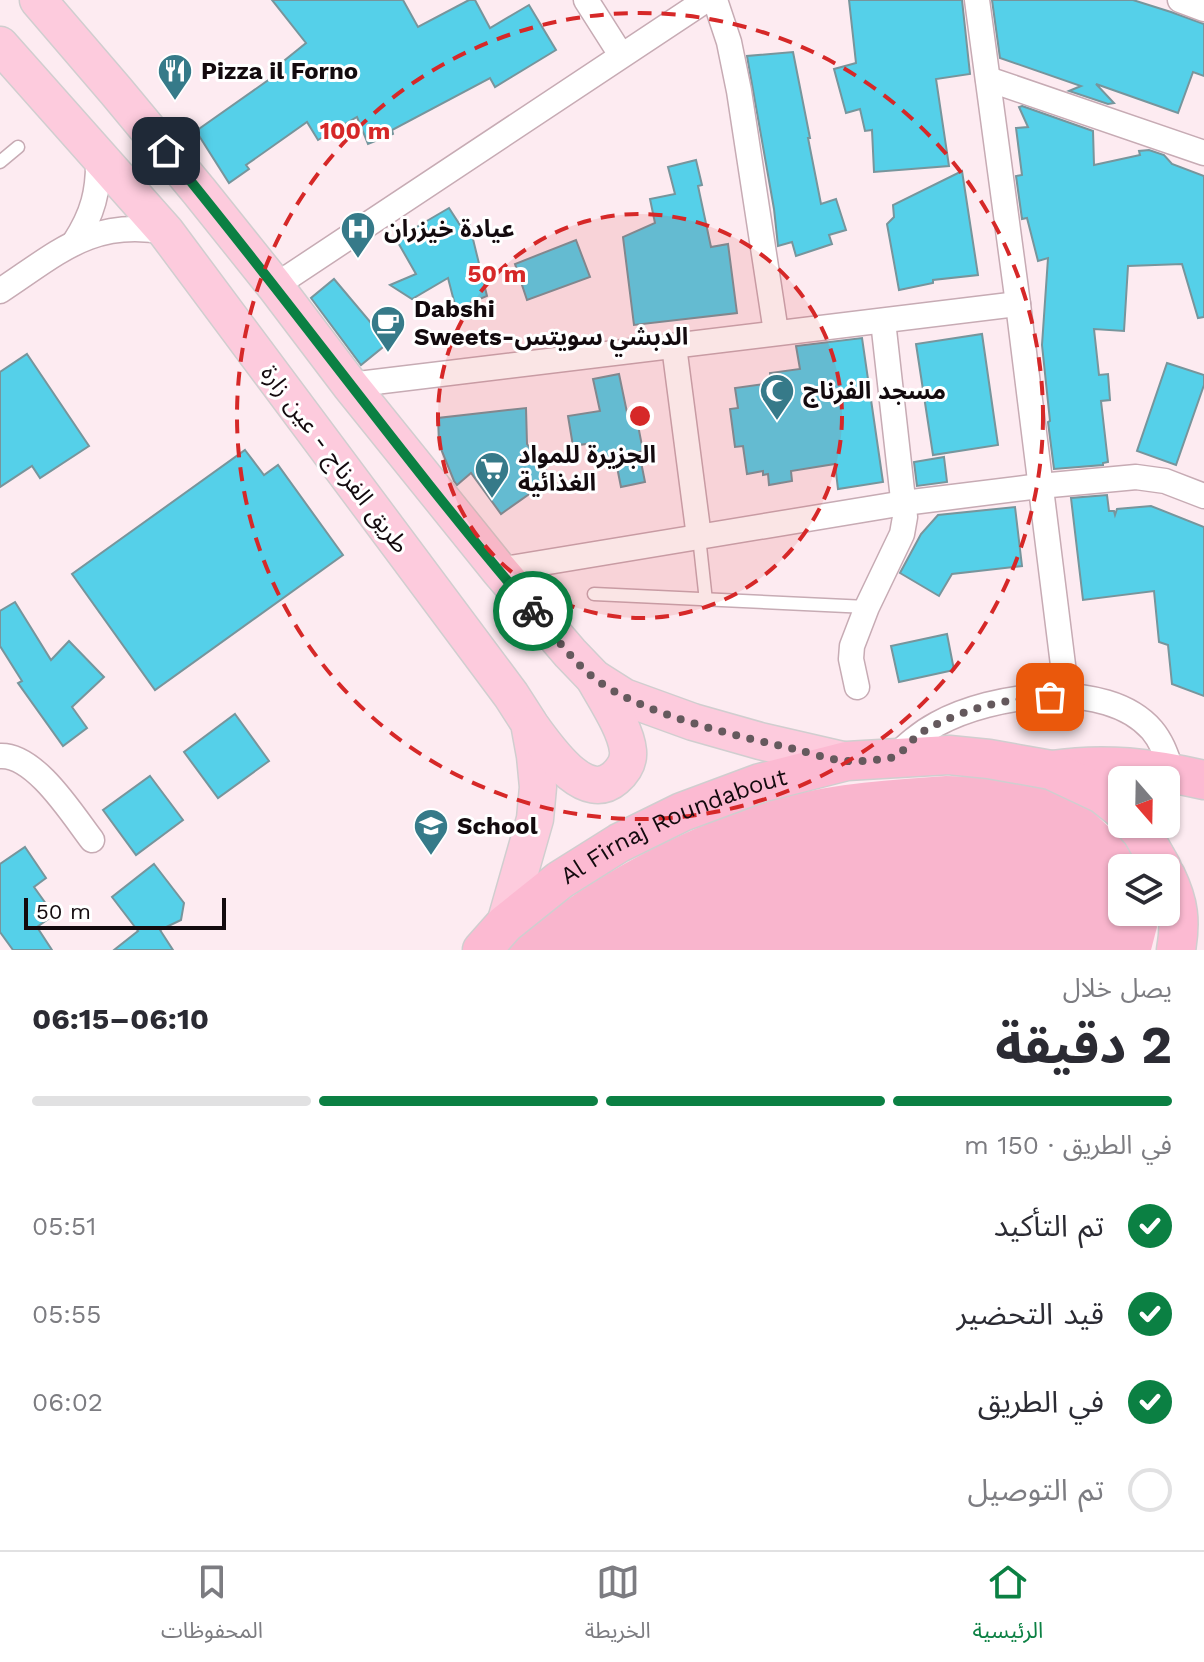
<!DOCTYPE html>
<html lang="ar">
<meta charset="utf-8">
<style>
:root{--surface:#fff;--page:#f7f7f7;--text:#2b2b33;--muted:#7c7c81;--line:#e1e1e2;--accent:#0b8043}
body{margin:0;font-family:"Work Sans","Noto Sans Arabic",sans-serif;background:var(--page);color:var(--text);direction:rtl;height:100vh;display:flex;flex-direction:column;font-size:30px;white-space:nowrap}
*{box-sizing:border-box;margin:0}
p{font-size:26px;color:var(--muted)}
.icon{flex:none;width:44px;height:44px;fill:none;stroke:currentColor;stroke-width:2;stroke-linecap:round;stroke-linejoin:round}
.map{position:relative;height:950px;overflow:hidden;direction:ltr}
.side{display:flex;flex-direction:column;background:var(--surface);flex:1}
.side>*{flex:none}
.needle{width:52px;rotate:160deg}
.buttons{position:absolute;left:1108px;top:766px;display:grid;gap:16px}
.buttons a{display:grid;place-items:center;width:72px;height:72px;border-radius:12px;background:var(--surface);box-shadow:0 2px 6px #0004;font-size:40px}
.scale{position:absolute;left:24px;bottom:20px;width:202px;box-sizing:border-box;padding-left:8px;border:4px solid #130a0e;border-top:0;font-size:22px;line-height:28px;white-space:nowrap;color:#130a0e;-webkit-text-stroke:6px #fff;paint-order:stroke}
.pin{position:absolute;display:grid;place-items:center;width:68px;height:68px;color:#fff;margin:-34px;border-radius:16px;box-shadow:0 4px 12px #0006}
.courier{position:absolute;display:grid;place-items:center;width:80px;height:80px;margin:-40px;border:6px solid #0b8043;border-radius:50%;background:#fff;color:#222;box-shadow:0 2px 10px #0007}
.overview em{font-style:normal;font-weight:700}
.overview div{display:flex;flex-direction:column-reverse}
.overview{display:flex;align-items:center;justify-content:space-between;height:136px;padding:0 32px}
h1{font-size:52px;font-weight:700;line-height:60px}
.bar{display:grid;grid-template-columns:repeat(4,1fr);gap:12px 8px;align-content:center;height:96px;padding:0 32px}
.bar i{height:10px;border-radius:6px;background:var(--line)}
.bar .active{background:var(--accent)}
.bar p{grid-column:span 4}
ol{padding:0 32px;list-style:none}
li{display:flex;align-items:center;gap:24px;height:88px}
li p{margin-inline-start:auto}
li .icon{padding:8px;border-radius:50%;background:var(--accent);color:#fff;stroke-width:4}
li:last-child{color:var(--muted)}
li i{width:44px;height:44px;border:4px solid var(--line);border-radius:50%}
.menu{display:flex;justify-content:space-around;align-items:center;height:112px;border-top:2px solid var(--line);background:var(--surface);font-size:22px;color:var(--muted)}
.menu a{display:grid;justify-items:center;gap:4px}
.menu .active{color:var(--accent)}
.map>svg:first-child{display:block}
</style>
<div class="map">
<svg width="1204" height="950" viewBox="0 0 1204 950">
<rect width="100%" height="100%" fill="#fdebf1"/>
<path fill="#f9b5cd" d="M946,776L1015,778L1080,799L1135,853L1139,868H1122V912H1152L1157,927L1151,950H506C575,882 690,823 783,797C836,783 891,780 946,776Z"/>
<g fill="#55d0e9" stroke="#77959c" stroke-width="2">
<path d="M272,0H403L418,27L469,0H475L490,28L529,5L556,50L495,87L490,78L392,130L393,134L368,144L357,117L318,140L307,122L246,165L249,169L229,183L196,131L274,76L270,72L306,43Z"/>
<path d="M849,0H962L970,74L936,79L949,166L874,172L872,130L865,131L860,109L846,113L834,69L856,63Z"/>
<path d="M992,0H1133L1171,12L1204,24V76L1193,72L1178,113L1096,84L1114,103L1108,104L1069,91L1081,86L1000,58Z"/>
<path d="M793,52L810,138H808L821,204L836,199L846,230L829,235L832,244L796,256L792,242L778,246L774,209L747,56Z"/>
<path d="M1022,106L1093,131L1094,165L1140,155L1139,151L1149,150L1164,155L1172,164L1204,176V317L1198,318L1182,264L1128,266L1124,331L1094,329L1099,375L1108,374L1110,400L1101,401L1108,462L1103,463V465L1054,469L1048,422L1050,421L1042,345L1048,258L1038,261L1027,218L1022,219L1016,176L1022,175L1016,128L1028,127L1019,107Z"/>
<path d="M696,160L702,185L698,186L711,247L728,244L737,313L634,325L623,237L655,223L650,199L675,194L668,167Z"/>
<path d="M962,171L978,275L933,280V283L899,290L887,224L894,217L893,205Z"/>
<path d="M449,208L460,225L469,223L487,296L456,309L448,278L412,299L390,285L416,274L396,239Z"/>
<path d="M576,240L590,277L527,300L515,264Z"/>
<path d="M334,279L388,343L361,365L311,298Z"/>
<path d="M982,334L998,445L933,455L916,344Z"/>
<path d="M862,338L883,482L838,489L835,464L791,471L792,481L769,485L768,474L763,475V471L747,474L743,446L735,447L730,409L738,408L735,388L771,383L770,373L800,369L796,346Z"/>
<path d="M27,354L89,446L40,478L32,466L0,487V372Z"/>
<path d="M1167,363L1204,375V385L1176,465L1137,451Z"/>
<path d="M619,374L629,422L637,420L643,451L639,452L645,482L621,487L615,457L595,460L592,443L573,446L568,416L600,411L593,379Z"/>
<path d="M526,408L527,444L552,478L501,514L471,473L457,485L454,481L439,444L438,418Z"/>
<path d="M245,450L264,475L278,465L343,555L155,690L72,574Z"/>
<path d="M944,457L947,482L917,486L914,462Z"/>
<path d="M1107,495L1109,511H1114L1115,515L1117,509L1151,506L1204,527V696L1172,684L1168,645L1159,642L1154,591L1083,600L1071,498Z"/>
<path d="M1015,507L1022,566L952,574L939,596L900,573L921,534L938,515Z"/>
<path d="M15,602L51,660L69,641L104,677L72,707L87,728L63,746L18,683L22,681L0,646V611Z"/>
<path d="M947,634L954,670L899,682L891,646Z"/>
<path d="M235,714L269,761L218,798L184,752Z"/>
<path d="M150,776L183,820L136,855L103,810Z"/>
<path d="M25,847L46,878L34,887L54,915L37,927L52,950H13L0,932V864Z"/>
<path d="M154,864L184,903L181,920L160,930L173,950H114L138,931L112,897Z"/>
</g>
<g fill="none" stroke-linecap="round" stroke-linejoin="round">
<defs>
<g id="service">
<path d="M0,162L18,147"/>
<path d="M699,537L706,601"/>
<path d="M594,594L867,607"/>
</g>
<g id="minor">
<path d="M586,0L621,55"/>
<path d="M715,0L729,42L739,91L776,332"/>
<path d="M977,0L1018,304L1067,697"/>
<path d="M1180,0L1204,9"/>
<path d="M988,79L1204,153"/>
<path d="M74,243C93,214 99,191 98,156"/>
<path d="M275,286L706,0"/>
<path d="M0,291C58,253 92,218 166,232"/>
<path d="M674,346L699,537"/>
<path d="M350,385L1018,304"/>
<path d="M499,570L904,503L1040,486L1136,477L1165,481L1204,496"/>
<path d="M857,687L851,659L852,646L867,607L902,534L905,517L883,321"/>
<path d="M0,756C35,754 72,814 92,840"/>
<path d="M893,758C907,745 920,733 937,724C991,694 1106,677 1152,730C1163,743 1167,758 1173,774"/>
</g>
<g id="primary">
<path d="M38,0L116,91L199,191L275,286L350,385L499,570L570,653L594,678L624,697L693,722L760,741L847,761"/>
<path d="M0,45L166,232L511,695L529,723L535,756L538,787L535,819L505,924"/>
<path d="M530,725C546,746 584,805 615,778C623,771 629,762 628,751C626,729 605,698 594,678"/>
</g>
<g id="trunk">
<path d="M1052,770C1106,762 1151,768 1204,780"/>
<path d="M1134,824L1142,833L1162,868"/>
<path d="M1166,876C1179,903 1181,921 1176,950"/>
<path id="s1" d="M482,950L505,924L560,880L619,843L682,812L760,783L847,761L949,755L989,759L1051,770L1102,794L1122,810"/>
</g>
</defs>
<use href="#service" stroke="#c7abb4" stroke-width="15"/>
<use href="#minor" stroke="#c7abb4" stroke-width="27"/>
<use href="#primary" stroke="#d0cecf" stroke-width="39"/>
<use href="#trunk" stroke="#d0cecf" stroke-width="41"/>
<use href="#service" stroke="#fff" stroke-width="12"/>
<use href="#minor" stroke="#fff" stroke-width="24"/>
<use href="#primary" stroke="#fdcbdd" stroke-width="36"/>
<use href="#trunk" stroke="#fcbad2" stroke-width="38"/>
</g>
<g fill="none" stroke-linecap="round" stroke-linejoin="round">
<path stroke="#65595d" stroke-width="8" stroke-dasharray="0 14.4" d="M533,611C552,632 572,661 594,678C640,714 737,736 794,749C811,753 830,760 847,761C860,762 877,760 890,758C902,756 911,739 922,732C960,710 1005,698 1050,697"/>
<path stroke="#0b8043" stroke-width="10" d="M166,151C291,302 405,462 533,611"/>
</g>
<circle cx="640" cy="416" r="202" fill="#d62828" fill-opacity=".12"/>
<g fill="none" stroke="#d62828" stroke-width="4" stroke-dasharray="14 10">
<circle cx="640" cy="416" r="202"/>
<circle cx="640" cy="416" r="403"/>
</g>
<defs>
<symbol id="restaurant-pin" viewBox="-11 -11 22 30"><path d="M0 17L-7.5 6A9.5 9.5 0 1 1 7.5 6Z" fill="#367a89" stroke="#fff"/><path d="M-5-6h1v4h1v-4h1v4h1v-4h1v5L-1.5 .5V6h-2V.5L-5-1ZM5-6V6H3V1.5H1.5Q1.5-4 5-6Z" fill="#fff"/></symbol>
<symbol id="hospital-pin" viewBox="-11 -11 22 30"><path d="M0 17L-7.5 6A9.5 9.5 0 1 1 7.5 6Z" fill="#367a89" stroke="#fff"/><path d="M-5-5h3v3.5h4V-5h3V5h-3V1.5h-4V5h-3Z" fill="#fff"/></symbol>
<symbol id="cafe-pin" viewBox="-11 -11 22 30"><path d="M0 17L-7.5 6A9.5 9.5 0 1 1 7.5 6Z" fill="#367a89" stroke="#fff"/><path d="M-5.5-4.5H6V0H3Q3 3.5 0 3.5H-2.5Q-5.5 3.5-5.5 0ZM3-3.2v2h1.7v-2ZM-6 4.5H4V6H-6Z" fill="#fff"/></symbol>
<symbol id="mosque-pin" viewBox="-11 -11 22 30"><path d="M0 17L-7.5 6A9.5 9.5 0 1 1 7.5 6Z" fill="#367a89" stroke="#fff"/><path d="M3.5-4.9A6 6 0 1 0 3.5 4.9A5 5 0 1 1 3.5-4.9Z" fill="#fff"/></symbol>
<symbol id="supermarket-pin" viewBox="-11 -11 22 30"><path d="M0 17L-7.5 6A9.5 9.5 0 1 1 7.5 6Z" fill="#367a89" stroke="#fff"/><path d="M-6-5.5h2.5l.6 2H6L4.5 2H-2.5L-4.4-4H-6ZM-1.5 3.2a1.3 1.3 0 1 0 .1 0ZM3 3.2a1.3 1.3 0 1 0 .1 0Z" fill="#fff"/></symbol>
<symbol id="school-pin" viewBox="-11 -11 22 30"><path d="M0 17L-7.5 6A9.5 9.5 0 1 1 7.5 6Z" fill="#367a89" stroke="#fff"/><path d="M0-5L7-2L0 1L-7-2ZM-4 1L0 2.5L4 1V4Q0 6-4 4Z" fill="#fff"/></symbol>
</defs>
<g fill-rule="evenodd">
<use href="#restaurant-pin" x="155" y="51" width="40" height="54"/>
<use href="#hospital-pin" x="338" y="209" width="40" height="54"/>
<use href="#cafe-pin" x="368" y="303" width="40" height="54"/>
<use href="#mosque-pin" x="757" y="371" width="40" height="54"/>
<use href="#supermarket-pin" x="472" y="449" width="40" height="54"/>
<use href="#school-pin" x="411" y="806" width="40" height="54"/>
</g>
<g text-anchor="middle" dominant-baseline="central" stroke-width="6" stroke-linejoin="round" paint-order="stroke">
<g font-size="24" font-weight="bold" fill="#130a0e" stroke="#fff" text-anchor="start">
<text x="201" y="71">Pizza il Forno</text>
<text x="384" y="229">عيادة خيزران</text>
<text x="414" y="309">Dabshi<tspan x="414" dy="28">Sweets-الدبشي سويتس</tspan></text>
<text x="803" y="391">مسجد الفرناج</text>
<text x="518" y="455">الجزيرة للمواد<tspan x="518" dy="28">الغذائية</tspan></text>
<text x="457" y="826">School</text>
</g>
<g font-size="24" fill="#130a0e" stroke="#fff">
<text transform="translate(335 459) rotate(53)">طريق الفرناج - عين زارة</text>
<text stroke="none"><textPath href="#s1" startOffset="232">Al Firnaj Roundabout</textPath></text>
</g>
</g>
<circle cx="640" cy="416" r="12" fill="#d62828" stroke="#fff" stroke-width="4"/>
<g font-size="24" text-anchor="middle" font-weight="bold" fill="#d62828" stroke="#fff" stroke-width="6" stroke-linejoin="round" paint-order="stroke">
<text x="355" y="139">100 m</text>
<text x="497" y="282">50 m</text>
</g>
</svg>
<div class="buttons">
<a><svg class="needle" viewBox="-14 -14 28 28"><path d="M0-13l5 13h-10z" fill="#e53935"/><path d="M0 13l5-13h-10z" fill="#7c7c81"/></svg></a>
<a><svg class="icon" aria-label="layers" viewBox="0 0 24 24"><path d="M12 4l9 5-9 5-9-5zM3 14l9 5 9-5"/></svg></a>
</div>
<div class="scale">50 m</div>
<div class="pin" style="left:1050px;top:697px;background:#ea580c"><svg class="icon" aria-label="bag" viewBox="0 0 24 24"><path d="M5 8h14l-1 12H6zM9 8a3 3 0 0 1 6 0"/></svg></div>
<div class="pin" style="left:166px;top:151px;background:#1f2937"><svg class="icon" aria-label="home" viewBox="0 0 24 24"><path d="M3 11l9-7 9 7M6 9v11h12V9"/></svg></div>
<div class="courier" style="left:533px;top:611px"><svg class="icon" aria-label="bike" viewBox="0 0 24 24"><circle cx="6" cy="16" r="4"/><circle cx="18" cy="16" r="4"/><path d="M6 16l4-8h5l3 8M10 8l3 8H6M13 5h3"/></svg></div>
</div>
<section class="side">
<div class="overview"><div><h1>2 دقيقة</h1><p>يصل خلال</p></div><em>06:10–06:15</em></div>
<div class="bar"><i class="active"></i><i class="active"></i><i class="active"></i><i></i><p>في الطريق · 150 m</p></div>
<ol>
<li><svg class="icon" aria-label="check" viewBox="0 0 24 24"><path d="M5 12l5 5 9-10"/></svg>تم التأكيد<p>05:51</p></li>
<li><svg class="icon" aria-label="check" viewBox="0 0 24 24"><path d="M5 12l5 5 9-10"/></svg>قيد التحضير<p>05:55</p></li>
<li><svg class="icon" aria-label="check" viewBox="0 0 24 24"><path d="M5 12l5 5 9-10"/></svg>في الطريق<p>06:02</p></li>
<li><i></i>تم التوصيل</li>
</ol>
</section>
<nav class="menu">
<a class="active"><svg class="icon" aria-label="home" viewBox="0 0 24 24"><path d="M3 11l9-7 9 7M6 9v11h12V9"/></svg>الرئيسية</a>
<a><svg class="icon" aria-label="map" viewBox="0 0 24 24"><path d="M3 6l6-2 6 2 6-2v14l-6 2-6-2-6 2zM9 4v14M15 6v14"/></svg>الخريطة</a>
<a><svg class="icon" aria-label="saved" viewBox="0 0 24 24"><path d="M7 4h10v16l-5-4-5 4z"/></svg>المحفوظات</a>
</nav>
